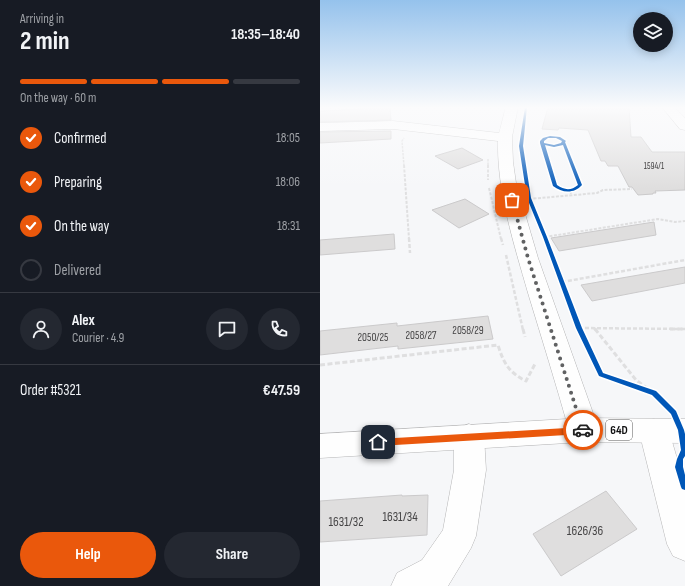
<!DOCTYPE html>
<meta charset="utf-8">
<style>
:root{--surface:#171b24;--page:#242831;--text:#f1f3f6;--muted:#9ea1a6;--line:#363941;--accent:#ea580c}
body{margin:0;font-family:"Sofia Sans Condensed",sans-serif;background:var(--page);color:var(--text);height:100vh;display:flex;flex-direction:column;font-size:15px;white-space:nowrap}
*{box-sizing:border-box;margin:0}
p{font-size:13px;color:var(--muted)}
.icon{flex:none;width:22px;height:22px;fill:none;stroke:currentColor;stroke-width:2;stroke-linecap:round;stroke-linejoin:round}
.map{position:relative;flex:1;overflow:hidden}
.sheet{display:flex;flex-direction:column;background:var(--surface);width:320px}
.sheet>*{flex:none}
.controls{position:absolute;left:313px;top:12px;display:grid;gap:8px}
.controls a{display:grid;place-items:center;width:40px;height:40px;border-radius:50%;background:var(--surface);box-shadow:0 2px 10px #0003;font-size:20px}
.pin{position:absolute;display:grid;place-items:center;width:34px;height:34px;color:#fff;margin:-17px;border-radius:8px;box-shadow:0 2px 6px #0006}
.courier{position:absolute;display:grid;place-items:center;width:40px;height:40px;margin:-20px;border:3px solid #ea580c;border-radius:50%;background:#fff;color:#222;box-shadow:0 1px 5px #0007}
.summary em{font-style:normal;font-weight:700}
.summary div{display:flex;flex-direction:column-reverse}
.summary{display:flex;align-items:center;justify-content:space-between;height:68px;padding:0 20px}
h1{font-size:26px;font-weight:700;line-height:30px}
.bar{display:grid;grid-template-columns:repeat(4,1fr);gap:6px 4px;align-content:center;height:48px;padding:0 20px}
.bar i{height:5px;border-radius:3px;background:var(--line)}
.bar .current{background:var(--accent)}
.bar p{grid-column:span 4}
.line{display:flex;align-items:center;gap:10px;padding:0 20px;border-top:1px solid var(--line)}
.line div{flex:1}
.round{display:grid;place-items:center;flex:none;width:42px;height:42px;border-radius:21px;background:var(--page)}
ol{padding:0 20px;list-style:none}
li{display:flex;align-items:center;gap:12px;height:44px}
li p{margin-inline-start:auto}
li .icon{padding:4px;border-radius:50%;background:var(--accent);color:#fff;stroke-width:4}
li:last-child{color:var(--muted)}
li i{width:22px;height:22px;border:2px solid var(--line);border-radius:50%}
.action{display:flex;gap:8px;margin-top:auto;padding:8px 20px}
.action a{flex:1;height:46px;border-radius:24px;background:var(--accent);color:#fff;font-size:16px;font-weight:700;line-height:46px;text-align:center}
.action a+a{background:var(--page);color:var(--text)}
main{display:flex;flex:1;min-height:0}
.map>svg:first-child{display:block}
</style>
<main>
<section class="sheet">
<div class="summary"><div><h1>2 min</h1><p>Arriving in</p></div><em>18:35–18:40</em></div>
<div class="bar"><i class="current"></i><i class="current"></i><i class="current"></i><i></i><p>On the way · 60 m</p></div>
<ol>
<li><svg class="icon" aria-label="check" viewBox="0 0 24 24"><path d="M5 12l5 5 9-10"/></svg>Confirmed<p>18:05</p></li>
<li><svg class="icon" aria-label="check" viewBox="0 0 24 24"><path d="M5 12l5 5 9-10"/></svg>Preparing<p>18:06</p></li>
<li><svg class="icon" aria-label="check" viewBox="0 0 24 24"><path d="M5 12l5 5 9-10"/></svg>On the way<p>18:31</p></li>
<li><i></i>Delivered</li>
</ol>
<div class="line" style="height:72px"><a class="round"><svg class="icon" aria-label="person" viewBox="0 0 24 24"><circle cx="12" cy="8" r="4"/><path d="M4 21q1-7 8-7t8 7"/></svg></a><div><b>Alex</b><p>Courier · 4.9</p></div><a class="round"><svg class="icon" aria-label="chat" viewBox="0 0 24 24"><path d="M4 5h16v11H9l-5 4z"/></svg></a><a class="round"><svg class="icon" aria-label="phone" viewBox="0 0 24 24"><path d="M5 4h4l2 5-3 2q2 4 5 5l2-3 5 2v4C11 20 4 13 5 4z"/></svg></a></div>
<div class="line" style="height:52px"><div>Order #5321</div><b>€47.59</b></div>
<div class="action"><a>Help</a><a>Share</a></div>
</section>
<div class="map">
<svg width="365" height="586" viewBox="0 0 365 586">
<rect width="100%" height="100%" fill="#f6f7f9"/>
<g fill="#dfdede" stroke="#cbcacb">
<path d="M42,107H70L71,120L0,122V111L41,109Z"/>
<path d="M228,107H309L311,137H321L332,152H365V190L335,191L336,193H333V194L318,195L312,187H309L298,166H288L285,161H281L268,130L239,128L238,130L222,129Z"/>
<path d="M71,131V139L0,143V132Z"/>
<path d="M142,148L163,160L138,169L115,156Z"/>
<path d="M145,199L169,214L139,228L112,210Z"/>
<path d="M334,222L336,235L239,251L231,238Z"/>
<path d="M74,234L75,249L0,255V240Z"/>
<path d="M365,267V283L272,301L261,285Z"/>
<path d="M168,316L173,339L78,349V346L0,355V331L77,323V326Z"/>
<path d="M286,491L317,529L241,576L213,534Z"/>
<path d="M82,495V496L108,495L107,535L0,542V501Z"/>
</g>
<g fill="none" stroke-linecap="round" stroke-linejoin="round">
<defs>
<g id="minor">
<path d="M186,107H198L192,137L193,162L196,183L218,258L279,430L274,438L264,442L254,438L249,430C236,384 222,339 208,293C194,244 177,192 178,141L73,129L0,131V123L73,121L179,133Z"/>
<path d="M342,107H354L365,118V130L360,129Z"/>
<path d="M334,419L344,423L349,431L365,486V561L353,556L347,544L319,431L324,423Z"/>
<path d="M149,424L159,428L164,436L166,470L156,536L151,548L128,586H71L77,573L102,560L123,530L134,470V436L139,428Z"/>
</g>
<path id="major" d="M264,418L365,419V443L264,442L0,458V434Z"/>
</defs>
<use href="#minor" stroke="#b5b5b6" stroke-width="1"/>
<use href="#major" stroke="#b5b5b6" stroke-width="1"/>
<g stroke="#dfdfe0" stroke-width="1.5" stroke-dasharray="2.5 1" stroke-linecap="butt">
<path d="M325,107V110"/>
<path d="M168,159V166"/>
<path d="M84,166L82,141L84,138"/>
</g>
<g stroke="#dfdfe0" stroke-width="2" stroke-dasharray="3 1.5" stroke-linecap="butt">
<path d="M84,165L89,239"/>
<path d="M168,165V180"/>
<path d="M169,188L181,239"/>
<path d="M250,191L252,195"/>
<path d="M209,199L277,193L283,190L312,189"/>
<path d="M225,237L338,219L355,222L365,221"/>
</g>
<g stroke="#dfdfe0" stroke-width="2.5" stroke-dasharray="4 2" stroke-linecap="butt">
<path d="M89,238L90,253"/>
<path d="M181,238L183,245"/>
<path d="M186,255L203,330"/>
<path d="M242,282L365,260"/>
<path d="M259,328L365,329"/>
<path d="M274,328L276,330"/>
</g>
<g stroke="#dfdfe0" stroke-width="3" stroke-dasharray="5 2.5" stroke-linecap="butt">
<path d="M203,329L205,337"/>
<path d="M275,329L316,380L334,393"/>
<path d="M350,329H365"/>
<path d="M0,365L178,345C183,362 189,373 206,381L215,364"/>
</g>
<use href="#minor" fill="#fefefe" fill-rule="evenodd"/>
<use href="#major" fill="#fefefe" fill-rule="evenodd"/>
<defs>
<g id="cycleway">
<path d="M205,107H207L203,146L211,198L227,237L262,328L283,373L336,391L356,411L364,430L365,434V456L363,459V467L365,475V490L362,489L361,487L355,467L357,459L361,450L358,430L351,414L332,395L279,376L256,328L223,237L207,198L199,146Z"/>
<path d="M230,136L240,137L246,141L245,142L262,185C254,194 242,193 233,186L220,143V141L223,138ZM228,138H236L242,141L241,143L234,145L224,143V141ZM225,145L234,147L243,145L258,185C251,191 244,190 237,185Z"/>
</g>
</defs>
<use href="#cycleway" stroke="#fff" stroke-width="3"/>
<use href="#cycleway" fill="#0057b8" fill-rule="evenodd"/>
</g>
<linearGradient id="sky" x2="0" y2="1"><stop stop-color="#95c2ec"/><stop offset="0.57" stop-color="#fbfbfc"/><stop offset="1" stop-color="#fbfbfc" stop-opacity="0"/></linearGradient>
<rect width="365" height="189" fill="url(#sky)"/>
<path fill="#ea580c" d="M263,427L267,430L263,434L58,446L53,442L58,439Z"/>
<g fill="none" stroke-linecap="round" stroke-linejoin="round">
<path stroke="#606162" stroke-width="4" stroke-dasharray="0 7.2" d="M192,200L208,258L263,430"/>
</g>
<g text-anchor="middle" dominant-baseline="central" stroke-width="3" stroke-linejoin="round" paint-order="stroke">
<g font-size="9" fill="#454445">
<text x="334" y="166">1594/1</text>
</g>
<g font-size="11" fill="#454445">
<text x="148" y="330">2058/29</text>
<text x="101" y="335">2058/27</text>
<text x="53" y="337">2050/25</text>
</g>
<rect fill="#fff" stroke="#585858" stroke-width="1" x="286" y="420" width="26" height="20" rx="3"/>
<g font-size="12" font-weight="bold" fill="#101011">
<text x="299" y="430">64D</text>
</g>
<g font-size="13" fill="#454445">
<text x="80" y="517">1631/34</text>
<text x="26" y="522">1631/32</text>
<text x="265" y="531">1626/36</text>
</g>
</g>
</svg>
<div class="controls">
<a><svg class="icon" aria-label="layers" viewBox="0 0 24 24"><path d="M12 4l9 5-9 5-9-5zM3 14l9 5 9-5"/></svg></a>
</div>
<div class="pin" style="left:192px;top:200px;background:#ea580c"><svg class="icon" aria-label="bag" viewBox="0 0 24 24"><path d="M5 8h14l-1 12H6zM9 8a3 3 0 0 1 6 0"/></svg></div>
<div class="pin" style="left:58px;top:442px;background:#1f2937"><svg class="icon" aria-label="home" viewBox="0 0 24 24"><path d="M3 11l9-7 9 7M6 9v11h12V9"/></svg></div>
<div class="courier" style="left:263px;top:430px"><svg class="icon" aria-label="car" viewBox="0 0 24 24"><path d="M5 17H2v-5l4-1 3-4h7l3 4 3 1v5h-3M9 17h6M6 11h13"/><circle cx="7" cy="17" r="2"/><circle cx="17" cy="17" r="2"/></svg></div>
</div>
</main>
